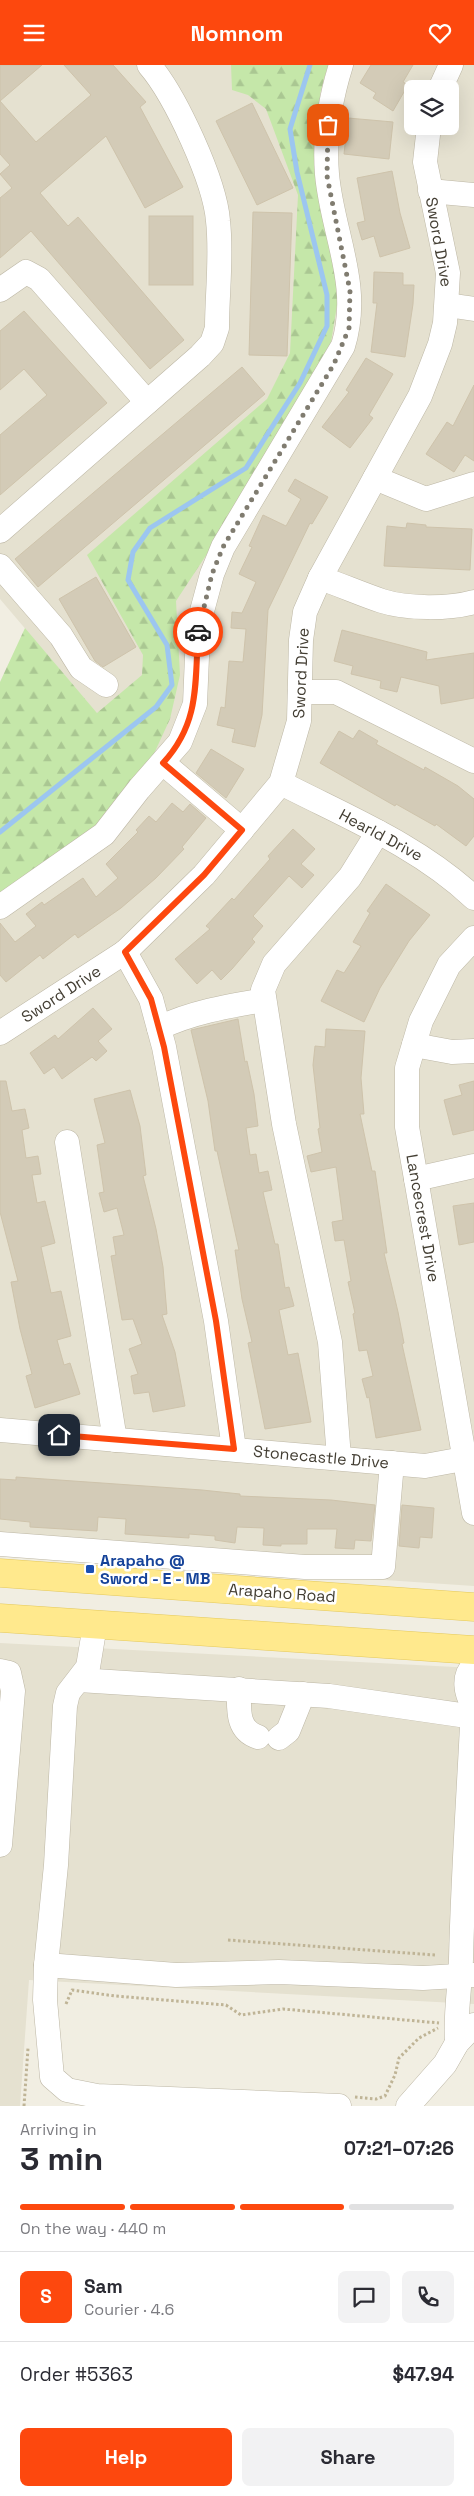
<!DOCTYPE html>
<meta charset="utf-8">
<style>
:root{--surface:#fff;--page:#f2f2f3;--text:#2b2b33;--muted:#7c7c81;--line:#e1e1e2;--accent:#fd480e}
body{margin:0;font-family:"Space Grotesk",sans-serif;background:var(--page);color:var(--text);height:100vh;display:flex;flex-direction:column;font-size:19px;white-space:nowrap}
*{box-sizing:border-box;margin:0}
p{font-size:16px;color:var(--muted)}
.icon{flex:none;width:28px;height:28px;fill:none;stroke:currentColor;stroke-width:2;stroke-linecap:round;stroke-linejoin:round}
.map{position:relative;height:2041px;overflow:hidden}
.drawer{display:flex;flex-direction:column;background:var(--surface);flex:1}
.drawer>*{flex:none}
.tools{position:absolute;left:404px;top:15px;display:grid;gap:10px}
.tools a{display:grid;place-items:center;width:55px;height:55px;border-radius:8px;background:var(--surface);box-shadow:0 5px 20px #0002;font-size:25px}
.pin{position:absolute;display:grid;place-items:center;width:42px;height:42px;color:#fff;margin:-21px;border-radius:10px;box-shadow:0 2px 8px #0006}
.courier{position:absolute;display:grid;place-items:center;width:50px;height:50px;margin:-25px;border:4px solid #fd480e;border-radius:50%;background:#fff;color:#222;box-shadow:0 1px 6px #0007}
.head em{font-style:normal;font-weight:700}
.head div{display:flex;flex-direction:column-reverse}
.head{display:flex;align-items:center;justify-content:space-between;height:85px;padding:0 20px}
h1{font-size:32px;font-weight:700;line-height:38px}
.bar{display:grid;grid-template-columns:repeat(4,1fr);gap:8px 5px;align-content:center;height:60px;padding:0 20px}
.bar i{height:6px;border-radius:4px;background:var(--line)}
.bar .current{background:var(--accent)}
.bar p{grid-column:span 4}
.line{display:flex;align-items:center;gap:12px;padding:0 20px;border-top:1px solid var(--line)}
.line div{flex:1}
.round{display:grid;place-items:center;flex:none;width:52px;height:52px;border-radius:8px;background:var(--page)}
.cta{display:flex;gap:10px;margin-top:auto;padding:10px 20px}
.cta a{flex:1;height:58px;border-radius:8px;background:var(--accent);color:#fff;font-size:20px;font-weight:700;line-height:58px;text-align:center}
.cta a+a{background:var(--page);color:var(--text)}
header{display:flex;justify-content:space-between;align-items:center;height:65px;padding:0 20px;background:var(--accent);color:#fff;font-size:22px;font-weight:700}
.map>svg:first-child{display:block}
</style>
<header><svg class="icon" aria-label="menu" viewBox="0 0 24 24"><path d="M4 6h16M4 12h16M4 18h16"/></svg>Nomnom<svg class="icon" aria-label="heart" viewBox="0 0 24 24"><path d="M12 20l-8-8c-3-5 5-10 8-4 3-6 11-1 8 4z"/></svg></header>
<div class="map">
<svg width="474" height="2041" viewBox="0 0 474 2041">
<defs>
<pattern id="forest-firs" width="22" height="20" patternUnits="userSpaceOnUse" patternTransform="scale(1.25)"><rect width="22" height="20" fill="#c5e7a9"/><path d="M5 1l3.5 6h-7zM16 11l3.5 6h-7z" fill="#aac792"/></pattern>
</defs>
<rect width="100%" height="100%" fill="#f1eee2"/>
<g fill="#e5e1d0" fill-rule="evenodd">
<path d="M0,0H474V1521L0,1489V831L146,706L0,534ZM412,24H450V61H412Z"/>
<path d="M0,1578L474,1603V1939L29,1915L20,2041H0Z"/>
</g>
<path fill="url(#forest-firs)" d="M231,0H328L320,29V119L339,228L331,277L234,448L176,536L180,610L170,654L146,706L98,763L0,831V617L25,563L97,648L142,610L143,590L87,490L267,334L290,288L298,130L266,44L248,30L232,25Z"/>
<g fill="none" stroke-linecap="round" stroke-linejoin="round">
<path stroke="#9cc6f0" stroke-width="5" d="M0,767L156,642L172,620L167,580L128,515L133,487L150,463L246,403L300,318L327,261V230L297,107L290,64L310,0"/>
</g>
<g fill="#d3cbb7" stroke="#cec3ab">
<path d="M0,0H42L0,36L36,77L91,30L64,0H113L146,37L140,42L183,122L145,143L106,71L40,128L68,161L78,152L184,275L150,304L31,166L0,193V133L12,123L0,109L10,100L0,89Z"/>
<path d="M371,0H413L403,17L408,20L393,46L373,33L376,28L360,18Z"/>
<path d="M252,38L293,123L257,140L216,56Z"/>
<path d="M348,53L393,57L389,94L344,89Z"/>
<path d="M392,106L400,148L410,183L380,192L374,171L362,175L357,158L365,156L357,113Z"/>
<path d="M253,147L292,148L287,291L249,290Z"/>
<rect x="149" y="151" width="44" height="69"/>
<path d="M374,207L403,208V220H414L413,239L405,292L371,287L377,238H373Z"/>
<path d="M24,246L107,338L0,430V370L47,330L24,304L0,325V266Z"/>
<path d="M366,293L393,309L369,350L373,353L350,383L322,362L349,327L346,325Z"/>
<path d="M242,302L265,329L38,522L15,494Z"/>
<path d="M474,320V396L465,390L454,407L426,389L447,357L453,361Z"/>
<path d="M295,414L328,432L312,459L310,458L268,545L262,650L255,682L232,677L235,664L217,660L221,642L225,643L229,596L243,597L246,564L231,563L232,547L242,548L256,517L239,509L252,482L249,481L263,450L286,461L301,434L288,426Z"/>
<path d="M407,458L426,460V462L472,464L470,505L384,501L387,461L406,463Z"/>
<path d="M96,512L136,582L103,602L95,596L59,534Z"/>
<path d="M342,565L427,587L426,595L474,588V633L441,639L439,621L401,612L397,627L380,623L381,616L351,609L353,601L334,596Z"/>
<path d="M359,665L378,676L376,679L424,705L425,702L458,721L474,734V771L466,781L436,759L435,761L396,739L395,741L320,698L339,666L353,674Z"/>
<path d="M211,684L244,704L226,733L196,708Z"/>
<path d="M172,738L183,747L190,739L206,753L182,782L184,784L156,813L121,843L78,873L75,869L43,894L40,890L6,917L0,910V858L15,877L36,861L26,849L42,837L44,840L83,813L96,832L118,813L106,799L138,767L136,765L149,751L156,757Z"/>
<path d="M293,764L315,784L301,799L314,810L302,823L289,811L253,851L263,861L252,874L255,877L232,904L221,915L212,905L197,919L175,894L210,864L206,861L232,833L234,835L270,794L268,791Z"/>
<path d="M386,819L430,850L409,876L380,923L364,957L321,936L337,905L344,908L361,881L353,877L370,848L367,846Z"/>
<path d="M93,943L112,964L98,976L107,986L96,996L92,992L62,1014L54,1002L44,1009L30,988L55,970L58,974Z"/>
<path d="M238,954L245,997L247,996L254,1029L258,1061L246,1063L250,1090L256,1089L259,1108L268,1106L272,1125L263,1127L275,1179H278L285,1223L289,1222L294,1241L279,1245L288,1290L298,1288L311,1357L265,1364L248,1278L252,1277L242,1234L235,1185H239L217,1086H215L208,1036L191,965Z"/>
<path d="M326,964L365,966L361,1013L364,1049H360L372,1106H375L387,1188H384L398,1247L404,1278L402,1279L421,1365L376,1373L369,1332L367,1333L362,1314L373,1311L367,1285L359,1286L353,1249L355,1248L348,1217L351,1216L344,1175L335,1176L332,1157L343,1155L336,1102L311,1107L307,1091L322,1087L318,1064L320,1063L313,1000L315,981L325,982Z"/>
<path d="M0,1016H6L12,1046L25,1044L29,1063L22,1065L26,1093L38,1091L41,1109L32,1110L37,1138L45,1136L55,1178L41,1182L51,1228L61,1226L71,1271L57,1275L64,1300L70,1298L80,1329L35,1343L26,1311L32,1309L20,1264L11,1217L18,1216L0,1147Z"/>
<path d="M474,1016V1065L453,1070L444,1035L462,1030L459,1020Z"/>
<path d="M130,1025L140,1061L146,1110L143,1111L156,1164L163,1202L167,1249L162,1250L175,1287L185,1341L153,1347L149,1327L134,1329L131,1311L138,1309L129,1284L142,1279L133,1254L122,1255L111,1191L116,1190L113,1172L124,1170L117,1143L104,1147L99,1128L104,1127L97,1080L105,1078L94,1034Z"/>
<path d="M474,1138V1177L459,1180L453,1141Z"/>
<path d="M16,1412L202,1425L240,1429V1431L331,1435L375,1440L371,1476L355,1475L354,1484L335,1483L337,1464H307V1479H281V1481L263,1480L264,1463L237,1462L235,1478L215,1475V1471L189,1469V1473L125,1469L126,1454L98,1452L97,1466L30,1462V1457L0,1454V1414L16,1415Z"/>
<path d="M402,1440L434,1443L432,1473L420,1472L419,1483L399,1481Z"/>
</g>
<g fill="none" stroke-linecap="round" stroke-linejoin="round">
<defs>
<g id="minor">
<path d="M440,24L451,0"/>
<path d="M430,126L474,130"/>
<path d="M0,225L26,207L39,214L147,337"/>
<path d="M447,240L474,244"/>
<path d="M375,413L426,434L474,419"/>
<path d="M0,466L200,291L212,278L217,263C217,228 222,191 218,156C215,116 175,30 149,0"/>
<path d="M0,501L61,571L81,603L106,620"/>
<path d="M320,513C341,520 361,529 382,536C407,544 449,544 474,537"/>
<path d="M300,627H336L474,696"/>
<path d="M163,698L242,765"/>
<path d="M281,718C347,752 419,781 474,833"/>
<path d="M0,842L104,769L139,724L180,677L195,639L198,568L202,546L212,509L223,482L343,281C362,220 332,168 327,109C324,72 330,35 341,0"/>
<path d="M474,873L449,900L421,956L407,1003V1062L474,1448"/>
<path d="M125,887L151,934L164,982L216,1256L234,1384"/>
<path d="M159,963C192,947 229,941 264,935"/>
<path d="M0,968L125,887L204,810L281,718L299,656L301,575L305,547L320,513L420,331L440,279L445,258L448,208L425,97L429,61"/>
<path d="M414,980L452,987L474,986"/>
<path d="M67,1077L115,1375"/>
<path d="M416,1114L474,1101"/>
<path d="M0,1365L425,1401L463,1394"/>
<path d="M339,1393L330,1277L284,1059L263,925L274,899L350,812L378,767"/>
<path d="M0,1479L305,1502H383L392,1398"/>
<path d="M95,1560L88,1602L68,1628L65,1641L56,1800L46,1900L176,1910L279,1907L423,1913L474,1910"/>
<path d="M0,1606L9,1608L13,1626L0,1780"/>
<path d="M79,1615L329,1631L474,1652"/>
<path d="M239,1624C239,1643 236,1665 258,1672"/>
<path d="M279,1673L288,1666L303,1629"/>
<path d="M46,1900L45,1935L52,2012L67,2025L97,2031L339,2041"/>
<path d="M457,1978C455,1949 460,1922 461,1894C463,1809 469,1725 473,1641C466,1628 462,1612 474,1600"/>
<path d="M408,2041L445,1999L457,1978L474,1960"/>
</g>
<g id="major">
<path d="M0,1508L474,1542"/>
<path d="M0,1553L474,1585"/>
</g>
</defs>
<use href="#minor" stroke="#bdb7a5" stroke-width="25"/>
<use href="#major" stroke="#e4c95d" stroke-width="29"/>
<g stroke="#bfb496" stroke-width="3" stroke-dasharray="2.5 2.5" stroke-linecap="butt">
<path d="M228,1875L435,1890L436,1892"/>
<path d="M66,1939L72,1925L115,1931L226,1940L241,1950L283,1944L439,1958"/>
<path d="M355,2032L376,2034L385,2031L395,2010L399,1993L419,1973L438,1963"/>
<path d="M24,2041L28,1983"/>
</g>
<use href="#minor" stroke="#fff" stroke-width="24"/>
<use href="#major" stroke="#ffe98d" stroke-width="28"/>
</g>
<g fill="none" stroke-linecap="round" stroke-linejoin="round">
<path stroke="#807c70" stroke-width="5" stroke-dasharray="0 9" d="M198,567L212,509L223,482L334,299L349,263L350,226L327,111L328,60"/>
<path stroke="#fd480e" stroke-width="6" d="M59,1370L234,1384L216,1256L164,982L151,934L125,887L204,810L242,765L163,698C200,658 195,618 198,567"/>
</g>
<rect fill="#1a4fb4" stroke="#fff" stroke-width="2" x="85" y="1499" width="10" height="10" rx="2.5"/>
<g text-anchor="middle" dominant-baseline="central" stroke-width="5" stroke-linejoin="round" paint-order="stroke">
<g font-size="16" fill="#433e33" stroke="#fff">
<text transform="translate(439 177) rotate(80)">Sword Drive</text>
<text transform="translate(301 608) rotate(-87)">Sword Drive</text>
<text transform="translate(381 770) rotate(28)">Hearld Drive</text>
<text transform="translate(61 929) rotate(-33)">Sword Drive</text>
<text transform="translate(423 1153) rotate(80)">Lancecrest Drive</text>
<text transform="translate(321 1392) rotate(5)">Stonecastle Drive</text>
<text transform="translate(282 1528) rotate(4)">Arapaho Road</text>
</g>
<g font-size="16" font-weight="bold" fill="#164399" stroke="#fff" text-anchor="start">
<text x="100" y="1495">Arapaho @<tspan x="100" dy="18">Sword - E - MB</tspan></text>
</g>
</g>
</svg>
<div class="tools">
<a><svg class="icon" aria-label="layers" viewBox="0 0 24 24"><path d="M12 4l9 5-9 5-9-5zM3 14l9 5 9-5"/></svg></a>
</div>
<div class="pin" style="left:328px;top:60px;background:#ea580c"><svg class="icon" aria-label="bag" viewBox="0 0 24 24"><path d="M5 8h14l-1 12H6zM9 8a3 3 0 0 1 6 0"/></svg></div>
<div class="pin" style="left:59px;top:1370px;background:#1f2937"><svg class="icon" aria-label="home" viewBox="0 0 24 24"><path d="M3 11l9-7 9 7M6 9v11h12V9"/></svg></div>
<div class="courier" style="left:198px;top:567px"><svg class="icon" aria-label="car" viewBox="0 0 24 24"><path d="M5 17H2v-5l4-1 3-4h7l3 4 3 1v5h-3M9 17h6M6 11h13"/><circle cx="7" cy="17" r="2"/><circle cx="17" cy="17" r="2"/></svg></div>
</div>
<section class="drawer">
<div class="head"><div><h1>3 min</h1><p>Arriving in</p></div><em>07:21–07:26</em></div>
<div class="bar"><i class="current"></i><i class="current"></i><i class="current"></i><i></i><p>On the way · 440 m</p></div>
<div class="line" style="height:90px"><b class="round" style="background:var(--accent);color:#fff">S</b><div><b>Sam</b><p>Courier · 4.6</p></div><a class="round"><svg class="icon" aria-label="chat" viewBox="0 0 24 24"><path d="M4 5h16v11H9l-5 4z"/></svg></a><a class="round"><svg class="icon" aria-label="phone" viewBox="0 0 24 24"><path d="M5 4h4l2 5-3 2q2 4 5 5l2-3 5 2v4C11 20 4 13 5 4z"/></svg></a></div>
<div class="line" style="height:65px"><div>Order #5363</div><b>$47.94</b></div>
<div class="cta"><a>Help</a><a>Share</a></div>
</section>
